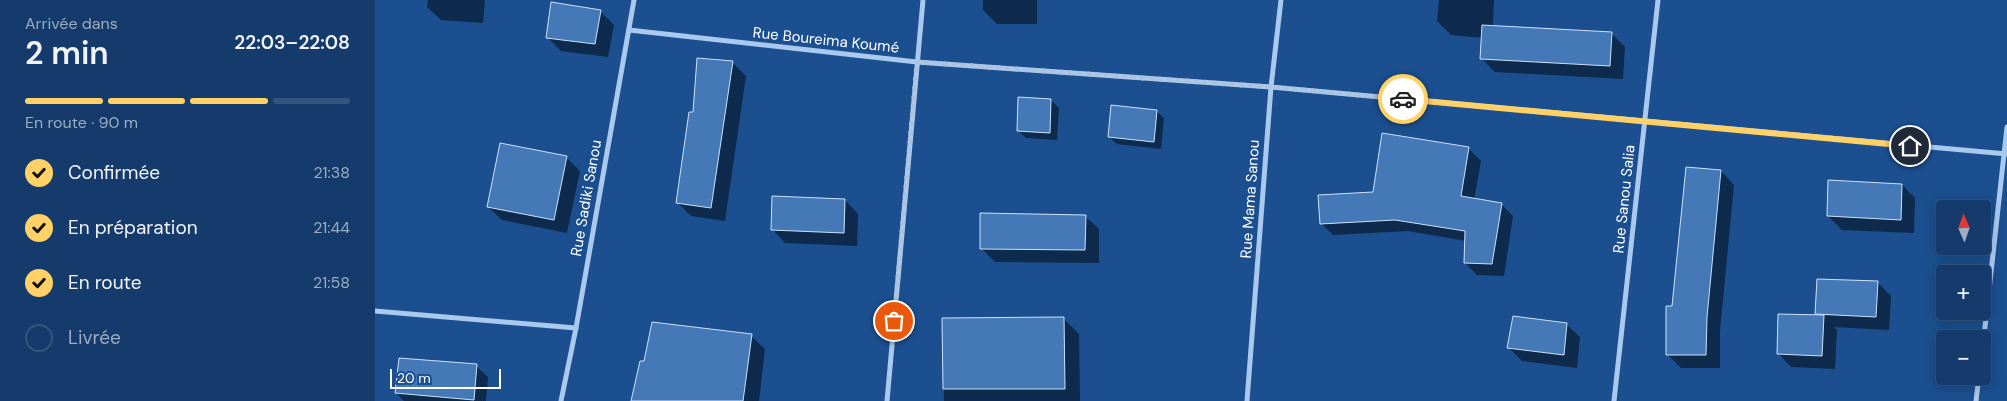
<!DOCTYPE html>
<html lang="fr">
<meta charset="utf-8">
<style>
:root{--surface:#143b6b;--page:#214673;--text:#f1f3f6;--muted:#9dadc1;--line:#33557e;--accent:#ffd166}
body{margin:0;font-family:"DM Sans",sans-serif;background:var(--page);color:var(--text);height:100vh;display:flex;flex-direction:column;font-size:19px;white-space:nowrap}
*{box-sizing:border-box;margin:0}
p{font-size:16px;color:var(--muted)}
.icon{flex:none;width:28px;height:28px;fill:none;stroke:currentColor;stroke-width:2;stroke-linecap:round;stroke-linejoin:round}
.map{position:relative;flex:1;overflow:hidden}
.panel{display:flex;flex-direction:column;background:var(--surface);width:375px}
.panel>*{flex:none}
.needle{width:32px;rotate:358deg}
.tools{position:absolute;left:1561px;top:200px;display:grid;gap:10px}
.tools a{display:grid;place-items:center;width:55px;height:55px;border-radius:5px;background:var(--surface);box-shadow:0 2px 12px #0003,0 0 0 1px var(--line);font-size:25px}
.scale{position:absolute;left:15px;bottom:12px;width:111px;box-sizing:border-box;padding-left:5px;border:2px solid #fff;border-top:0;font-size:14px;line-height:18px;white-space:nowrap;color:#fff;-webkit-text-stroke:4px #1b4f8f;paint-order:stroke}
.pin{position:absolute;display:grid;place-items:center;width:42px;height:42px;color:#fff;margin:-21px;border:2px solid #fff;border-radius:50%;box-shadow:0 1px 5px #0007}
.courier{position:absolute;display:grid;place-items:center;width:50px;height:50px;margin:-25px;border:4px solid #ffd166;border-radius:50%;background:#fff;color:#222;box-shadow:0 1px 6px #0007}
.headline em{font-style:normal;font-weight:600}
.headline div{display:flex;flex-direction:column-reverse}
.headline{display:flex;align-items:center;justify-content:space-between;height:85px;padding:0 25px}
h1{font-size:32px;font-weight:600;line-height:38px}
.bar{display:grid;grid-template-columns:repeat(4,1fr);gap:8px 5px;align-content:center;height:60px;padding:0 25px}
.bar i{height:6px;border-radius:4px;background:var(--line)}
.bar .selected{background:var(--accent)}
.bar p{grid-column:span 4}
ol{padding:0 25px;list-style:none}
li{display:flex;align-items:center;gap:15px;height:55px}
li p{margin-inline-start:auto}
li .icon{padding:5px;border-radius:50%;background:var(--accent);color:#111;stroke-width:4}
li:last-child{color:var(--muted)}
li i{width:28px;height:28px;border:2px solid var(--line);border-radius:50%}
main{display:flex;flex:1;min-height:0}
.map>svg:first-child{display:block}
</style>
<main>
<section class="panel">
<div class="headline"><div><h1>2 min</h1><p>Arrivée dans</p></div><em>22:03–22:08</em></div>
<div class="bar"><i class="selected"></i><i class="selected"></i><i class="selected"></i><i></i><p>En route · 90 m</p></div>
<ol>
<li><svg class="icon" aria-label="check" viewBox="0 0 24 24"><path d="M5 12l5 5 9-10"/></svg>Confirmée<p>21:38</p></li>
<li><svg class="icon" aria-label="check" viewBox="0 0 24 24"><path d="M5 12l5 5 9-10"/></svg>En préparation<p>21:44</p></li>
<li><svg class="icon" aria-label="check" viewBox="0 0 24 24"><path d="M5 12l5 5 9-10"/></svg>En route<p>21:58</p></li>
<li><i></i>Livrée</li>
</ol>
</section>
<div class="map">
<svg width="1632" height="401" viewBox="0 0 1632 401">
<rect width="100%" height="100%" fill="#1b4f8f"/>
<g fill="#0007">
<path d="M53,0H110L108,23L66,20L52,7Z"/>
<path d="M608,0H662V24H622L608,10Z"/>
<path d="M1064,0H1119L1118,27L1237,34L1250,47L1248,79L1120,72L1106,58L1108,38L1076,35L1062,21Z"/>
<path d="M225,11L239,25L233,57L186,51L172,37Z"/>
<path d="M357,62L371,76L350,221L316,216L302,202L319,114Z"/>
<path d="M676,100L684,108L682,140L651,138L643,131Z"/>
<path d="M781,111L789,118L786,149L742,144L734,137Z"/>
<path d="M1094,149L1106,161L1099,200L1126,204L1138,216L1129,276L1102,275L1090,263L1091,241L1033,231L958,235L946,223L999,193Z"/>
<path d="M191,157L205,171L192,233L127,220L113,207Z"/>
<path d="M1346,171L1359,185L1345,331V368H1306L1292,354L1298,307Z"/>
<path d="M1527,185L1540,198L1539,233L1467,230L1453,216Z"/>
<path d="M470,200L483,214L482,246L410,243L397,229Z"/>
<path d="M710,216L724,229V263L620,262L606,248Z"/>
<path d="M1502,282L1516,296L1514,330L1459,327L1462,330L1460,369L1416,367L1403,353L1445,317L1442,313Z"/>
<path d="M688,318L704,334L705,401H569L568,319Z"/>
<path d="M1191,324L1205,337L1202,368L1147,361L1134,348Z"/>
<path d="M376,336L390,349L384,401H257Z"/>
<path d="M101,366L113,377L111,401H29L21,393Z"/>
</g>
<g fill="#4478b7" stroke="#cfe3fa">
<path d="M176,2L226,10L220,44L171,38Z"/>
<path d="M1107,25L1237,32L1235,66L1105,59Z"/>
<path d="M322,58L358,61L336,208L301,203L314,112H318Z"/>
<path d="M643,97L676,99L675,133L642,131Z"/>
<path d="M736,105L782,110L779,142L733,137Z"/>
<path d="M1007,133L1094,147L1086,196L1127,203L1117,264L1089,263L1090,231L1020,220L945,224L943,195L998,192Z"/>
<path d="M125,143L192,156L179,220L112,207Z"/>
<path d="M1311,167L1346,170L1332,317L1331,355H1291V306H1297Z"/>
<path d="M1453,180L1527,184L1526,220L1452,216Z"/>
<path d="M397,196L470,199L469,233L396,230Z"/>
<path d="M605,213L711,215L710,250L605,249Z"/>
<path d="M1442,279L1503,281L1501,317L1440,314Z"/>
<path d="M1403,314L1449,315L1447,356L1402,354Z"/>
<path d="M1138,316L1192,323L1189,355L1132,348Z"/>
<path d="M689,317L690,389H568L567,318Z"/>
<path d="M277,322L377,334L368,401H256L265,361H269Z"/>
<path d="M24,358L102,364L99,400L20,393Z"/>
</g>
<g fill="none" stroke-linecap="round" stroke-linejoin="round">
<g stroke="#a9c9ee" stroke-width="5">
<path d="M254,30L542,62L896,87L1632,154"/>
<path d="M0,311L201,328"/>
<path d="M1608,345L1632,127"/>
<path d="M186,401L201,328L259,0"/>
<path d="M512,401L548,0"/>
<path d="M872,401L896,87L906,0"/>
<path d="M1239,401L1283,0"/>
<path d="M1601,401L1604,376"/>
</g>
</g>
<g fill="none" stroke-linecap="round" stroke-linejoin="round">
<path stroke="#afc1d8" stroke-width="5" stroke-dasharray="0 9" d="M519,321L542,62L896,87L1028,99"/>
<path stroke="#ffd166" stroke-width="6" d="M1028,99L1535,146"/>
</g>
<g text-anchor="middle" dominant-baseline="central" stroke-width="4" stroke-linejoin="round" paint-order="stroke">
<g font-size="15" fill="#fff" stroke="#1b4f8f">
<text transform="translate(451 40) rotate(6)">Rue Boureima Koumé</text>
<text transform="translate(211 198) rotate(-80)">Rue Sadiki Sanou</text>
<text transform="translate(875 199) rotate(-86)">Rue Mama Sanou</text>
<text transform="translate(1249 199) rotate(-84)">Rue Sanou Salia</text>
</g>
</g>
</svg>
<div class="tools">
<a><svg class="needle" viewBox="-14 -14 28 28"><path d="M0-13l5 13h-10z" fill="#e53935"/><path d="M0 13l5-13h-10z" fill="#9dadc1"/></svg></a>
<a>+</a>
<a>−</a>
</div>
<div class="scale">20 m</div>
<div class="pin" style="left:519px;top:321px;background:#ea580c"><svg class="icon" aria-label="bag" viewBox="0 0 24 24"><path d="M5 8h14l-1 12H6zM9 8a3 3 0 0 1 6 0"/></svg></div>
<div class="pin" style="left:1535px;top:146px;background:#1f2937"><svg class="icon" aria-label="home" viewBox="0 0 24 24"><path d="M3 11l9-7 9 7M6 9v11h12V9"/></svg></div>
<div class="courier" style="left:1028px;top:99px"><svg class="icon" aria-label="car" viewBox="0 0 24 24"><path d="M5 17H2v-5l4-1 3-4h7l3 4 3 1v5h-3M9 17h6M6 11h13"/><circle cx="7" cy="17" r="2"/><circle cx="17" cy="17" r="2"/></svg></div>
</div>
</main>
